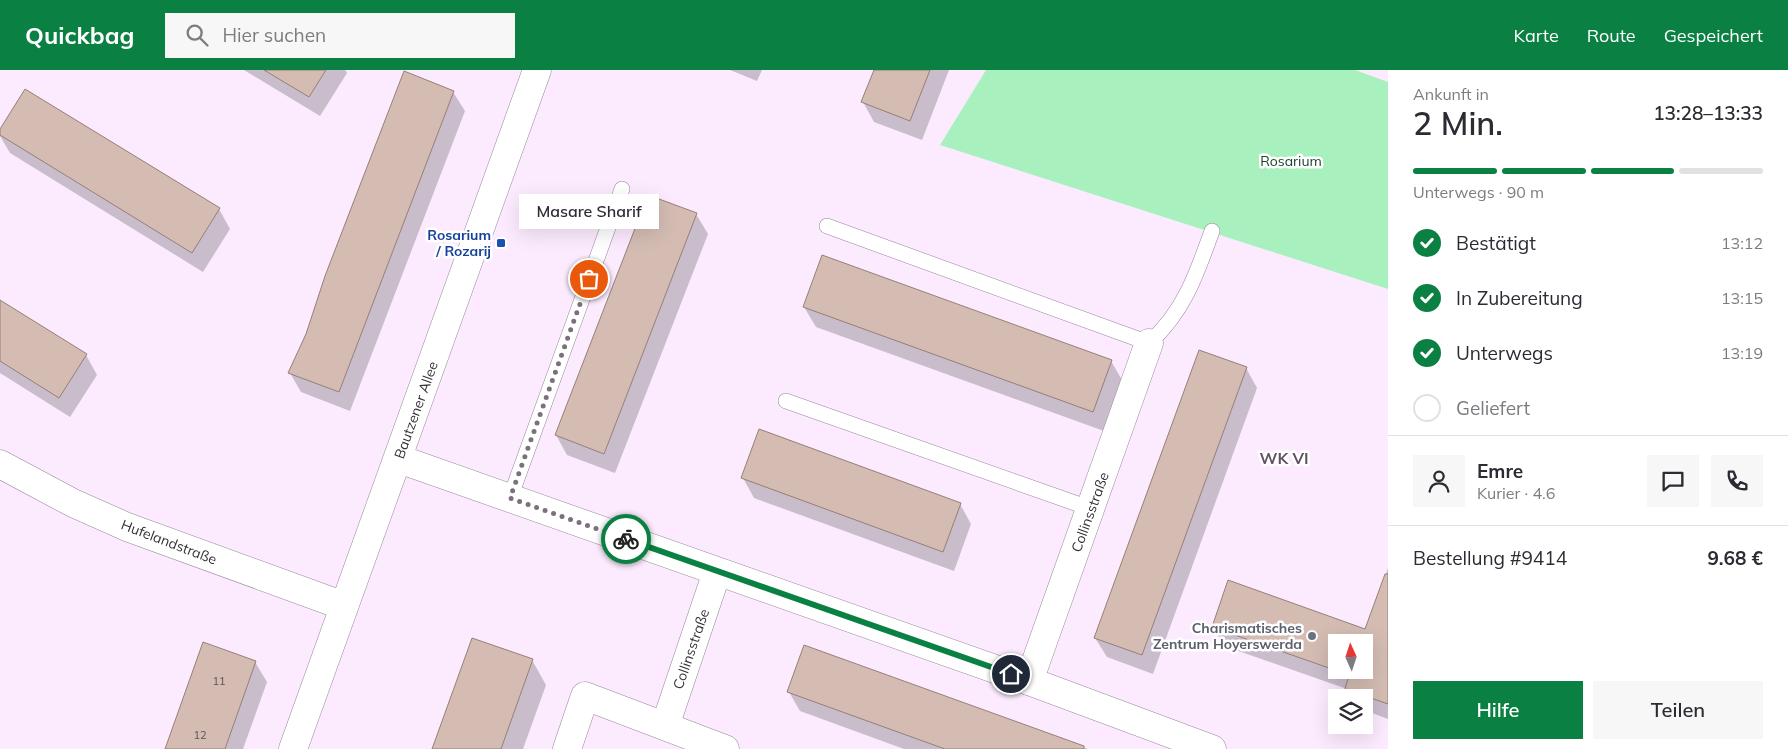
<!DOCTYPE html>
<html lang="de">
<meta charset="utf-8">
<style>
:root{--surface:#fff;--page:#f7f7f7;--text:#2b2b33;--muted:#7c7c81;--line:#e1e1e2;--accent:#0b8043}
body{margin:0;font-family:Mulish,sans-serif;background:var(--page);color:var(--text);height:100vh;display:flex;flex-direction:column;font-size:19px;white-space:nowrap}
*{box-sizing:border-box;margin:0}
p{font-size:16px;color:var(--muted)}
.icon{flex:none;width:28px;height:28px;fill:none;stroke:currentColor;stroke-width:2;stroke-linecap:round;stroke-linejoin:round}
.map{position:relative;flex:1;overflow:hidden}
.drawer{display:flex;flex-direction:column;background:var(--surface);width:400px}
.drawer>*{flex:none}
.needle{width:32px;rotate:357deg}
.fabs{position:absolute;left:1328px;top:564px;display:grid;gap:10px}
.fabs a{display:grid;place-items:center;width:45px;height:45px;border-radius:0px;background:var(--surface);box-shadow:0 5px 20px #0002;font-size:25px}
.pin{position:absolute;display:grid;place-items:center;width:42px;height:42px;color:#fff;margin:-21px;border:2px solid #fff;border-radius:50%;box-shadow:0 1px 5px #0007}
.courier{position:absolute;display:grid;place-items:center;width:50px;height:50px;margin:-25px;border:4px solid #0b8043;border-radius:50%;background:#fff;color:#222;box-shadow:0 1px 6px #0007}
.bubble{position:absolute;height:35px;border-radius:0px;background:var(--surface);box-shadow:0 5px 20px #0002;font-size:16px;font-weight:600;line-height:35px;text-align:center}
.summary em{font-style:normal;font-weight:600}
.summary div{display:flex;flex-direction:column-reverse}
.summary{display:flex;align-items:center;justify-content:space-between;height:85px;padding:0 25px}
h1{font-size:32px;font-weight:600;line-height:38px}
.bar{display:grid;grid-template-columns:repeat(4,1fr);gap:8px 5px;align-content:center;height:60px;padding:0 25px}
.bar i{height:6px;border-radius:4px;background:var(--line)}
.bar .active{background:var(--accent)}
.bar p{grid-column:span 4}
.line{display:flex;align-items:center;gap:12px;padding:0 25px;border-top:1px solid var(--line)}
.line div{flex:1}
.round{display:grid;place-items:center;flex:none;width:52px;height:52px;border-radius:0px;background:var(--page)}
ol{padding:0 25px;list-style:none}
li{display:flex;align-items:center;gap:15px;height:55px}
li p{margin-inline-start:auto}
li .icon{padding:5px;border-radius:50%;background:var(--accent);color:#fff;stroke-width:4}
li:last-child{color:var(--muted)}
li i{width:28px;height:28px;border:2px solid var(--line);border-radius:50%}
.button{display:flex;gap:10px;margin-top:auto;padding:10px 25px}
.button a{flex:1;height:58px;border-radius:0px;background:var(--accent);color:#fff;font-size:20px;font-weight:600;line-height:58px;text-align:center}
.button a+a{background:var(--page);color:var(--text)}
header{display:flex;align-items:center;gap:30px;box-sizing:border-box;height:70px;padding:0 25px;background:var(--accent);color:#fff}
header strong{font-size:24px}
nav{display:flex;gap:28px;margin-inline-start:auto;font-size:18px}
.search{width:350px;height:45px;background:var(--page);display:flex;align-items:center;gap:12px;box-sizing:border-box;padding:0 18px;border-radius:0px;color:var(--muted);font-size:19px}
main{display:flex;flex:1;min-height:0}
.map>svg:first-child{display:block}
</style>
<header>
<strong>Quickbag</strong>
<div class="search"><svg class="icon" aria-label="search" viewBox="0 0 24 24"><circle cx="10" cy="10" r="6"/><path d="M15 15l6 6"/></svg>Hier suchen</div>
<nav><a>Karte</a><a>Route</a><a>Gespeichert</a></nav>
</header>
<main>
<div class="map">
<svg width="1388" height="679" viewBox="0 0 1388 679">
<rect width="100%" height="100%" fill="#fcebfe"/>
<path fill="#a8f1bf" d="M986,0H1355L1388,12V219L940,75Z"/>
<g fill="#0003" fill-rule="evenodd">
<path d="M244,0H345L347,3L320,46Z"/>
<path d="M730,0H762L757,11Z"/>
<path d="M875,0H949L922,70L874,52L863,32Z"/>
<path d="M453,22L465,41L350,341L301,322L290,303Z"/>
<path d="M0,61L219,139L230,159L203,202L10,83L0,66Z"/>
<path d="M696,144L708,164L615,403L567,385L556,365Z"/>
<path d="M0,231L86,285L97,305L70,347L0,303Z"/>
<path d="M804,237L1111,291L1122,310L1104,361L816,257Z"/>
<path d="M1246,298L1257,318L1153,604L1107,587L1095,568Z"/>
<path d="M743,408L960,434L971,454L954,501L754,428Z"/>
<path d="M1388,498V649L1364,640V628H1351L1347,619L1224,576L1213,556L1366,560ZM1336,572H1364V600H1336Z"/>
<path d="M805,576L1088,679H904L800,641L789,622Z"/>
<path d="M532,590L546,615L523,679H434Z"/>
<path d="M255,592L267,612L243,679H167Z"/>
</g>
<g fill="#d4bcb3" stroke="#967f77" fill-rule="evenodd">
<path d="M264,0H326L309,27Z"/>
<path d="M874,0H930L910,51L861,32Z"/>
<path d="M404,1L454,21L339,322L288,303L306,264L325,206Z"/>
<path d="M25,19L220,138L192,183L0,65V59Z"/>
<path d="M648,125L697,143L604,384L555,365Z"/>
<path d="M822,185L1112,290L1093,342L803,237Z"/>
<path d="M0,230L87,284L59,328L0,291Z"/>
<path d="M1199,280L1247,297L1142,585L1094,568Z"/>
<path d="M759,359L961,433L943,482L741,408Z"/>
<path d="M1385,504H1388V634L1345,619L1349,605L1212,557L1228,510L1365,559ZM1336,572H1364V600H1336Z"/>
<path d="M472,568L533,589L501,679H432Z"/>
<path d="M203,572L256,591L225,679H165Z"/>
<path d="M804,575L1084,676V679H945L787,622Z"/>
</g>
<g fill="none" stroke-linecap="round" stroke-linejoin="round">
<defs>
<g id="service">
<path d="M827,156L1149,273C1184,242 1197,203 1212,161"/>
<path d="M786,331L1092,439"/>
<path d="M510,428L622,119"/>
</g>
<g id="minor">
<path d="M399,389L1029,611L1212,679"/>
<path d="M0,394L73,433L127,457L344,536"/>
<path d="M1029,611L1149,273"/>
<path d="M665,656L717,502"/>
<path d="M567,679L585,626L725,679"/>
</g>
<path id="tertiary" d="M293,679L537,0"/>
</defs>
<use href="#service" stroke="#978899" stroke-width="16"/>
<use href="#minor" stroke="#978899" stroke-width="29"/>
<use href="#tertiary" stroke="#978899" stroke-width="29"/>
<use href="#service" stroke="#fff" stroke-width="15"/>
<use href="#minor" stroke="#fff" stroke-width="28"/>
<use href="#tertiary" stroke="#fff" stroke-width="28"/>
</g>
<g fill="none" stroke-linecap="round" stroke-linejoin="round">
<path stroke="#7b717c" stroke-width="5" stroke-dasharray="0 9" d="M589,209L510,428L626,469"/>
<path stroke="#0b8043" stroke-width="6" d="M626,469L1011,604"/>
</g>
<rect fill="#1a4fb4" stroke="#fff" stroke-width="2" x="496" y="168" width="10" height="10" rx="2.5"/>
<circle fill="#6b7280" stroke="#fff" stroke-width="2" cx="1312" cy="566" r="5"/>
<g text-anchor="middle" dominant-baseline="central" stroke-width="5" stroke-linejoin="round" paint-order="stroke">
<g font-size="11" fill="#5d5255">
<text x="219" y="611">11</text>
<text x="200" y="665">12</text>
</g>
<g font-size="14" fill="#1b4129" stroke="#fff">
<text x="1291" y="91">Rosarium</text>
</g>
<g font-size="14" font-weight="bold" fill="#164399" stroke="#fff" text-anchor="end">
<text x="491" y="165">Rosarium<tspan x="491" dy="16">/ Rozarij</tspan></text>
</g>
<g font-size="14" fill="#352f36" stroke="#fff">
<text transform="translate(416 340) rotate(-70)">Bautzener Allee</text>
<text transform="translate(1090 442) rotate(-70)">Collinsstraße</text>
<text transform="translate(169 472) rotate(21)">Hufelandstraße</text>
<text transform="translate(691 579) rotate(-71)">Collinsstraße</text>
</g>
<g font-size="14" font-weight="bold" fill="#5b616d" stroke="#fff" text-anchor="end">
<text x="1302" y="558">Charismatisches<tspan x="1302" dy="16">Zentrum Hoyerswerda</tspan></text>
</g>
<g font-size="16" font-weight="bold" fill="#605262" stroke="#fff">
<text x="1284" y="388">WK VI</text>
</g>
</g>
</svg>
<div class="fabs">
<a><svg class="needle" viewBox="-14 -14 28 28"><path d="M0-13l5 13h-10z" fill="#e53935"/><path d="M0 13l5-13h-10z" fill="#7c7c81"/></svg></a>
<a><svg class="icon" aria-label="layers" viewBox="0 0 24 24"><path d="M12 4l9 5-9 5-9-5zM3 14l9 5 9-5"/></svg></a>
</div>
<div class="pin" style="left:589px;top:209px;background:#ea580c"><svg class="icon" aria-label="bag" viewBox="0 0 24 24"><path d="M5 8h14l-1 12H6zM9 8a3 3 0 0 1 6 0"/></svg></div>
<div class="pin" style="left:1011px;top:604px;background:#1f2937"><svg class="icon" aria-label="home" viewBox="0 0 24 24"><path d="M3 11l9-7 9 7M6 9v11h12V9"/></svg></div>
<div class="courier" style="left:626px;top:469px"><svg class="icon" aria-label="bike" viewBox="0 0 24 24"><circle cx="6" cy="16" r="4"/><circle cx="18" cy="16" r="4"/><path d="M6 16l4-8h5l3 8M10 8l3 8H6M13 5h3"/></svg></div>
<div class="bubble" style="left:519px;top:124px;width:140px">Masare Sharif</div>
</div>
<section class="drawer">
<div class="summary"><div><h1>2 Min.</h1><p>Ankunft in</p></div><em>13:28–13:33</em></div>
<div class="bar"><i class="active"></i><i class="active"></i><i class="active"></i><i></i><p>Unterwegs · 90 m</p></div>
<ol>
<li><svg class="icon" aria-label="check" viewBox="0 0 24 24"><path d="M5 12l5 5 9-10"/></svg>Bestätigt<p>13:12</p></li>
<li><svg class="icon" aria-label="check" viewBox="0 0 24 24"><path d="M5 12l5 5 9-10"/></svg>In Zubereitung<p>13:15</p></li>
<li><svg class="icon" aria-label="check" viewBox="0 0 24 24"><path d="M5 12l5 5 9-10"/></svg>Unterwegs<p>13:19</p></li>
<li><i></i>Geliefert</li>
</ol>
<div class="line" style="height:90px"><a class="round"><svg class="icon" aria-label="person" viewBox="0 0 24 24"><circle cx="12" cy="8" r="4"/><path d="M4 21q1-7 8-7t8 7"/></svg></a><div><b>Emre</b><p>Kurier · 4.6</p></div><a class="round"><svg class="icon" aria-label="chat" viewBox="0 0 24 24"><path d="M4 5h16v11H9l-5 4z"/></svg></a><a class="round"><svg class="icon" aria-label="phone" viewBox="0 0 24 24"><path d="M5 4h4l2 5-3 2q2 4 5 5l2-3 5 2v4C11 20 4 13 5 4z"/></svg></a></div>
<div class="line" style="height:65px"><div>Bestellung #9414</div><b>9.68 €</b></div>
<div class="button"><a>Hilfe</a><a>Teilen</a></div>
</section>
</main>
